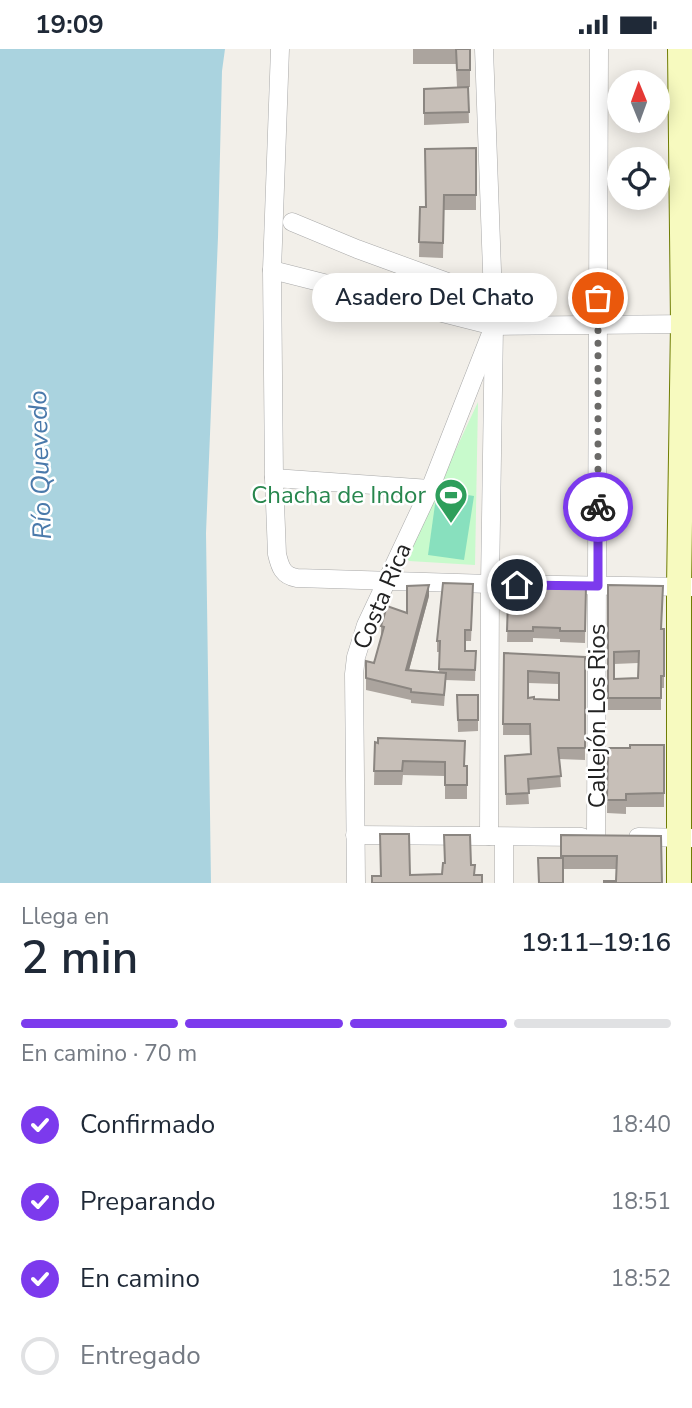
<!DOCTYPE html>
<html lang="es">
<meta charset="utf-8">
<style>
:root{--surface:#fff;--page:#f2f2f3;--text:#1f2937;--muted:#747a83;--line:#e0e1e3;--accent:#7c3aed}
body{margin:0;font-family:"Nunito Sans",sans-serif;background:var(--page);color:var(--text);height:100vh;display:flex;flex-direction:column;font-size:26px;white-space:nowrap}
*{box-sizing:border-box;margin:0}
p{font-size:23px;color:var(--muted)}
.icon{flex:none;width:38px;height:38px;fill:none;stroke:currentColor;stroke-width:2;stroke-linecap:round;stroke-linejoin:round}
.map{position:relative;height:834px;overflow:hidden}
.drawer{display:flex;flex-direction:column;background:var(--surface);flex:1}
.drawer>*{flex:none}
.needle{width:46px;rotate:359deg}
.fabs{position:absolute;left:607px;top:21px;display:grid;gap:14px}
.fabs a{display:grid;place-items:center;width:63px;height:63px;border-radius:50%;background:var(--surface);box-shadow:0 4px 18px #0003;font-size:35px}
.pin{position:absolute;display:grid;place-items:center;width:60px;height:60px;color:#fff;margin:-30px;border:4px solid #fff;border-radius:50%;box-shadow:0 2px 7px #0007}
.courier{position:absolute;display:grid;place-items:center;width:70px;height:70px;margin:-35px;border:5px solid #7c3aed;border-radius:50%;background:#fff;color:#222;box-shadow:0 2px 9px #0007}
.bubble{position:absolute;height:49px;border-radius:24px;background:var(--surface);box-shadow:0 4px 18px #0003;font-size:23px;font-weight:600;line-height:49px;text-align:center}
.headline em{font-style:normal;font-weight:600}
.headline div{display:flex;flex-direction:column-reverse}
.headline{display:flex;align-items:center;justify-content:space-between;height:119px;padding:0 21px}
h1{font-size:46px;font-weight:600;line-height:52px}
.bar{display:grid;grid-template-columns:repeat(4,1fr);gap:10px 7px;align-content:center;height:84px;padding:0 21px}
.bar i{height:9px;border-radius:5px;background:var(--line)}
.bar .on{background:var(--accent)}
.bar p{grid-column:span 4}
ol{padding:0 21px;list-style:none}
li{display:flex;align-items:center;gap:21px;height:77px}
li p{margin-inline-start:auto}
li .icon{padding:7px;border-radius:50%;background:var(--accent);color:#fff;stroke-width:4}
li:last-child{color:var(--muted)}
li i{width:38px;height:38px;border:4px solid var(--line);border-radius:50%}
.status{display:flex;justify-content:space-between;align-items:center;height:49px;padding:0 35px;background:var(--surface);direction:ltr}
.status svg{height:19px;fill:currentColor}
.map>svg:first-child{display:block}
</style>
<div class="status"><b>19:09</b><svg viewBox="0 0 49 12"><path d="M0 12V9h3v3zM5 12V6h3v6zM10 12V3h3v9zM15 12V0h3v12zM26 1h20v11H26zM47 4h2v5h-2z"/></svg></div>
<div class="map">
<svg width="692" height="834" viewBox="0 0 692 834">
<rect width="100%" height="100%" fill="#f2efe9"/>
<path fill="#c8facc" d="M478,353L475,516L409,512L406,507Z"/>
<path fill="#88e0be" d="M437,441L474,447L464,511L428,506Z"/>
<path fill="#aad3df" d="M0,0H225L222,22L218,188L206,484L211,834H0Z"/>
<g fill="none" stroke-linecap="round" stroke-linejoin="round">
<defs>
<g id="street">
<path d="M280,0L272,221L274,429L277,505C280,518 283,527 297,529L490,535L692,538"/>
<path d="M484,0L494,277L490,535L489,787"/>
<path d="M292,173L357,200L494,250"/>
<path d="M272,221L494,277L692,275"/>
<path d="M274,429L430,440"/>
<path d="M355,786L582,788"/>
<path d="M504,788V834"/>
<path d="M596,788L599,0"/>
<path d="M638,788L692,789"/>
<path d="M356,834L354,625L356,608L366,576L430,440L490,287"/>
</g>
<path id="secondary" d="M679,834V538L683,275L680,0"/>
</defs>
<use href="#street" stroke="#a9a9a9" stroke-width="19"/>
<use href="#secondary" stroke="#707d05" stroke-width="26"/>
<use href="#street" stroke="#fff" stroke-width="18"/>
<use href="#secondary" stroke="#f7fabf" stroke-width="24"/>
</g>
<g fill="#aba49e" fill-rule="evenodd">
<path d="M413,0H470V38H457L456,15H413Z"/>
<path d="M468,38L469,74L424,76V40Z"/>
<path d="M476,99V161H444L443,209L419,208L420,158H426Z"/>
<path d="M608,536L663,549L661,580H664V639H661V661H608ZM638,614V629L614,630V615Z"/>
<path d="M586,537L585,594L560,593V590L533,589V593H507L508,562H504V551Z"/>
<path d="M473,546L471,592H465V602H476L475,632L446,631L444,657L411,654V651L366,641V612L374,614L381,588V577L407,564L429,547L409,621L439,624L440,603H437V592Z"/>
<path d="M504,604L585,608V711L559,710L561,738L528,741L529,755L506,756L505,707L531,705L530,686H503ZM528,634L559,635V651L534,650L528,649Z"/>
<path d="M457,646H478V682L458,683Z"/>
<path d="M375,693L467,717V750H445V727L403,726L402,736H374Z"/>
<path d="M664,696V758H626V765L607,764L608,699H630Z"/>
<path d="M561,786L661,787L662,834L616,832V820H563L561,809Z"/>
</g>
<path fill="#8b8681" d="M429,536V547L406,632V621Z"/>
<g fill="#c7bfb8" stroke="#8b8681" stroke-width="2" fill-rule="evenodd">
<path d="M456,0H470V21H457Z"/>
<path d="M468,38L469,63L424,64V40Z"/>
<path d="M476,99V146H444L443,194L419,193L420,158H426L425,100Z"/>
<path d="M443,534L473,535L471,581H465V602H476L475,621L439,620L440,592H437Z"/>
<path d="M504,535L586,537L585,582H560V579L533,578V582H507L508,551H504Z"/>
<path d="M429,536L406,621L446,624L444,646L411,643V640L366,629V612L374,614L384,578L381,577L387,557L407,564V537Z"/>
<path d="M608,536L663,537L661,580H664V627H661V649H608ZM639,602L638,629L614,630V603Z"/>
<path d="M504,604L585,608V699H558L561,727L528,730L529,744L506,745L505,707L531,705L530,675H503ZM528,622L559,624V651L534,650V648L528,649Z"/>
<path d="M457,646H478V671H458Z"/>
<path d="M378,689L465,692L464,717H467V736H445V713L403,712L402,722H374L375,693L378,694Z"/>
<path d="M630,696H664V744L626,745V751H607L608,699H630Z"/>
<path d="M380,785H409L410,826L442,825L443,814H445L444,786H470L471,816H475L474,826H482V834H372V827H381Z"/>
<path d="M561,786L661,787L662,834H604V832H616L617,807H561Z"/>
<path d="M538,809H563V834H539Z"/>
</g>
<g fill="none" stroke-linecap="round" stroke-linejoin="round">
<path stroke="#6b6a68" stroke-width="7" stroke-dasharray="0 12.6" d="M598,458V249"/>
<path stroke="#7c3aed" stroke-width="9" d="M517,536L598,537V458"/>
</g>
<defs>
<symbol id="stadium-pin" viewBox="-11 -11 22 30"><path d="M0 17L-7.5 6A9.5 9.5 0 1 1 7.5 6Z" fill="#2e9e5b" stroke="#fff"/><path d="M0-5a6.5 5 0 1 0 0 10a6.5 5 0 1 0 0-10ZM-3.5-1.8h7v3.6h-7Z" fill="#fff"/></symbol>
</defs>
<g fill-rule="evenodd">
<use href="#stadium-pin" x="432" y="427" width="38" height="52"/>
</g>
<g text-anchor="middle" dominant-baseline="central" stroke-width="5" stroke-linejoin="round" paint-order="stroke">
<g font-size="24" fill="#27864d" stroke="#fff" text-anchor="end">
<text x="426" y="446">Chacha de Indor</text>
</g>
<g font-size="24" fill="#222" stroke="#fff">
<text transform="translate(382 547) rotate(-67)">Costa Rica</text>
<text transform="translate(597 667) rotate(-90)">Callejón Los Rios</text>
</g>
<g font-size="26" font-style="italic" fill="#4a7aab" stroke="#fff">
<text transform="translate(40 416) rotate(-92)">Río Quevedo</text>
</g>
</g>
</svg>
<div class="fabs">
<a><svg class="needle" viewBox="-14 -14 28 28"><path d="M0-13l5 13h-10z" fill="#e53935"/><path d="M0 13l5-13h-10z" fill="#747a83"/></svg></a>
<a><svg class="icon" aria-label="locate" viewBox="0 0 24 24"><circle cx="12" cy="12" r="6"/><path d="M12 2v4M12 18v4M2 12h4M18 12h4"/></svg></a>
</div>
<div class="pin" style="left:598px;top:249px;background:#ea580c"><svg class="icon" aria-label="bag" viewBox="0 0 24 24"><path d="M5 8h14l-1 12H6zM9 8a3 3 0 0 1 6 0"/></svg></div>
<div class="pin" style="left:517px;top:536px;background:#1f2937"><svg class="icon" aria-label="home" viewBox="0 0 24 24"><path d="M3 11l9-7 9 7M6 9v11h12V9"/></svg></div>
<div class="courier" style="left:598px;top:458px"><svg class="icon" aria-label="bike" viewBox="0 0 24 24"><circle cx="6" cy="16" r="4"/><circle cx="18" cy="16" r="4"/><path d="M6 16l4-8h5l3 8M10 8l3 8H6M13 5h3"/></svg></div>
<div class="bubble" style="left:312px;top:224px;width:245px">Asadero Del Chato</div>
</div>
<section class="drawer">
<div class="headline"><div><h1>2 min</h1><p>Llega en</p></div><em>19:11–19:16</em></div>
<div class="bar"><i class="on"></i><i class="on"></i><i class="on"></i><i></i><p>En camino · 70 m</p></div>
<ol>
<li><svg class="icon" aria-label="check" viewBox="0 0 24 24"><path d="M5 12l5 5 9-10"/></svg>Confirmado<p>18:40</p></li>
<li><svg class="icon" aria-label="check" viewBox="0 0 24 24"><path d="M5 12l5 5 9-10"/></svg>Preparando<p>18:51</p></li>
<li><svg class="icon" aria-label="check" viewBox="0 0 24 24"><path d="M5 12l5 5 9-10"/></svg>En camino<p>18:52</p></li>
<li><i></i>Entregado</li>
</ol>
</section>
